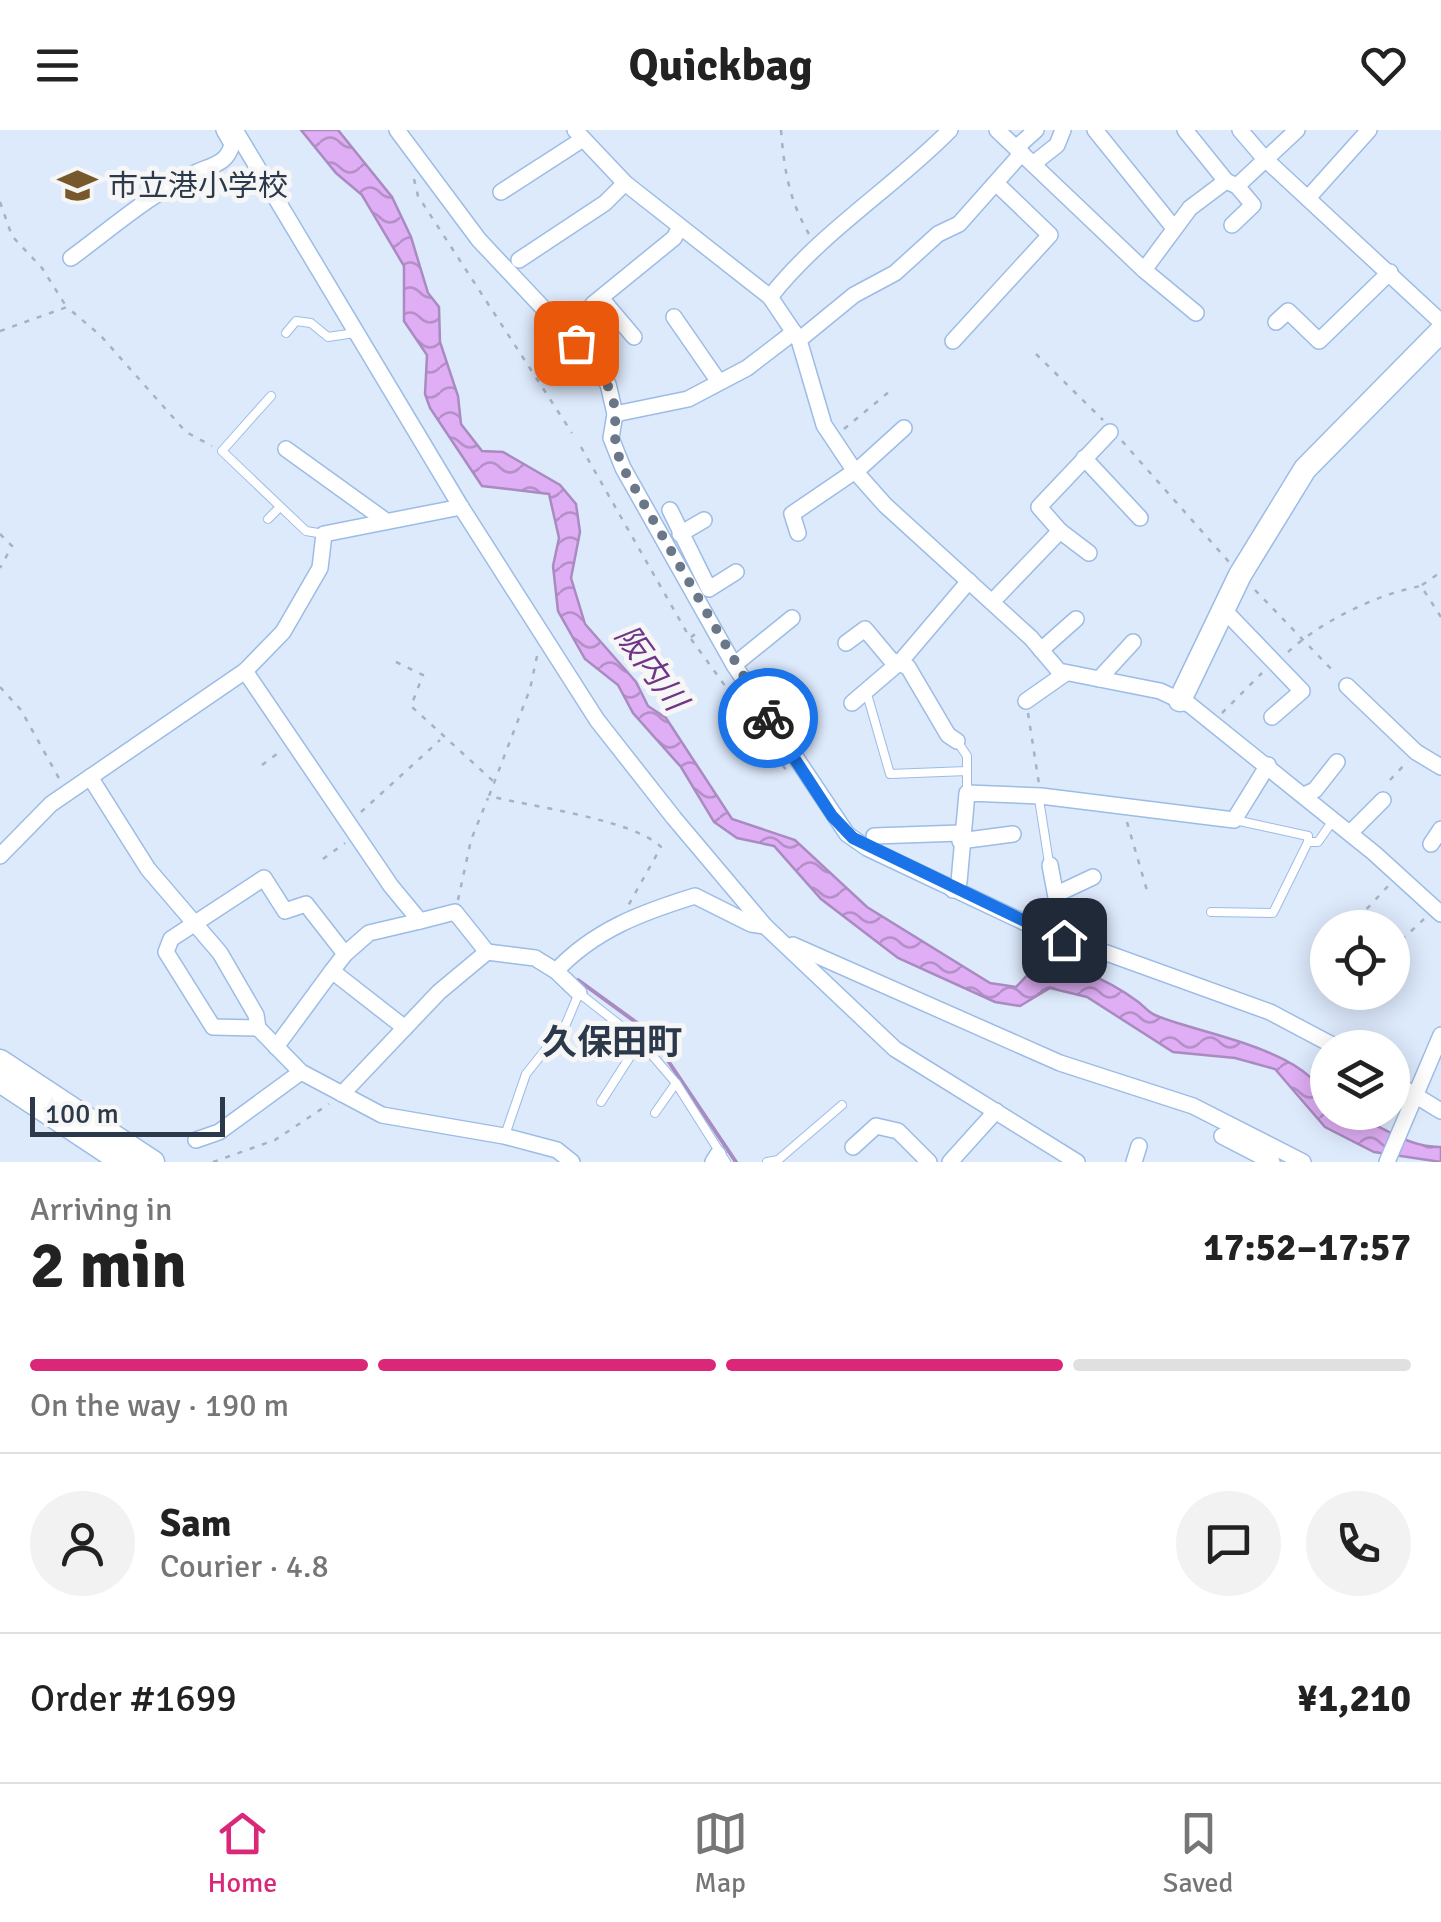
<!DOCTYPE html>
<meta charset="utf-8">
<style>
:root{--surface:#fff;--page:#f2f2f2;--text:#222;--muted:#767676;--line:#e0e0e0;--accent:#db2777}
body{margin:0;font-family:Signika,"Noto Sans JP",sans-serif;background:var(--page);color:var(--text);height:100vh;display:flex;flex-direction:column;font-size:38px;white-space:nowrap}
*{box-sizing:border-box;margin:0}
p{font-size:32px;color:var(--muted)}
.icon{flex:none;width:55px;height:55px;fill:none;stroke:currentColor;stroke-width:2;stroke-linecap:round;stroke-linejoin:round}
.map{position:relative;height:1032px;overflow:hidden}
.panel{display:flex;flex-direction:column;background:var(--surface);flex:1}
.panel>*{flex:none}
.fabs{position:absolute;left:1310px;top:780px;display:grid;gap:20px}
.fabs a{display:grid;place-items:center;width:100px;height:100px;border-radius:50%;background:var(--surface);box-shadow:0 5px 25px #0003;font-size:50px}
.scale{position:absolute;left:30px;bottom:25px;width:195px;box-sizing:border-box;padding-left:10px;border:5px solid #2c394a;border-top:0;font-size:28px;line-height:35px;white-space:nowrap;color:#2c394a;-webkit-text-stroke:8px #f6f6f6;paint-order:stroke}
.pin{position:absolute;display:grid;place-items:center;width:85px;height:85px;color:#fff;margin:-42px;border-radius:20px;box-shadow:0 5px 15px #0006}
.courier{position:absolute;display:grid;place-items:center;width:100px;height:100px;margin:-50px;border:8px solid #1a73e8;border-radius:50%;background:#fff;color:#222;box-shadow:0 2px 12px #0007}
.summary em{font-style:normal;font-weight:800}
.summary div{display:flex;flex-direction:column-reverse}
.summary{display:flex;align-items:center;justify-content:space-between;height:170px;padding:0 30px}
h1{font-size:65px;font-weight:800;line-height:75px}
.bar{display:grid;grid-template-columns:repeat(4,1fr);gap:15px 10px;align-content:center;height:120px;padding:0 30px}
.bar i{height:12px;border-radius:8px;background:var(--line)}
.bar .selected{background:var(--accent)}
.bar p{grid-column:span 4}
.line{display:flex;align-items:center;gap:25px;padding:0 30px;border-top:2px solid var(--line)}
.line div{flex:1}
.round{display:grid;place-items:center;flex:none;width:105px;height:105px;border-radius:52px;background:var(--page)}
header{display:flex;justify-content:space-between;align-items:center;height:130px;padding:0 30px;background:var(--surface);font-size:45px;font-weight:800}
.tab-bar{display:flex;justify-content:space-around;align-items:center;height:140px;border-top:2px solid var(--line);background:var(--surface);font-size:28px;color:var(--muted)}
.tab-bar a{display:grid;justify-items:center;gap:5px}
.tab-bar .selected{color:var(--accent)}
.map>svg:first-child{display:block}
</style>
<header><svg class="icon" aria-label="menu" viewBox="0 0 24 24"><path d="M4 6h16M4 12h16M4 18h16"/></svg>Quickbag<svg class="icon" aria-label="heart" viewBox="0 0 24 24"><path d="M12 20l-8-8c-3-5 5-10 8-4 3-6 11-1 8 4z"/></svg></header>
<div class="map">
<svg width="1441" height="1032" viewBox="0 0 1441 1032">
<defs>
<pattern id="water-waves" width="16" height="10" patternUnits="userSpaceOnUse" patternTransform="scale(2.5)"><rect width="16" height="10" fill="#dfaef4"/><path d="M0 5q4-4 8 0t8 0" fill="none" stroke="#b58fc8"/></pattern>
</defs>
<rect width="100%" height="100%" fill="#ddeafc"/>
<path fill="url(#water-waves)" stroke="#a98bc1" stroke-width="2.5" d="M301,0H338L392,67L411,107L428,163L439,177L440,212L458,266L461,294L482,321L503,322L560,355L576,374L580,402L571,448L585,494L636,552L648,576L666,588L732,689L795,710L867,777L990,853L1016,857L1037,835C1074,834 1107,849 1137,871C1143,875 1148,882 1155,885C1197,904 1327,921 1328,982C1374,983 1398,1018 1441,1017V1032L1374,1022L1325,997L1275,939L1235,928L1173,922L1087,867L1050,858L1020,876L995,872L898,828L821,769L774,716L737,708L714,692L681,637L633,583L618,555L585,529L558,481L553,436L559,408L549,364L482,356L430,278L425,264L427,225L404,191V136L362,65L336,43Z"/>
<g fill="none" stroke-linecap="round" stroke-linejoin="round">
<path stroke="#a98bc1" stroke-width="4" d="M578,850L648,901L736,1032"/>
<defs>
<g id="lane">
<path d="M286,203L296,191L311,193L328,207L355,203"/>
<path d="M271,266L222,321L306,401L324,404"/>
<path d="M268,389L279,378"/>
<path d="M867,564L890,644L967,641V663"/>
<path d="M957,611L967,626V641"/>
<path d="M1039,669L1049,733"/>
<path d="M1235,690L1308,706V712"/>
<path d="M1211,782L1273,783L1308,712H1318L1334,689"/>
<path d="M601,972L640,911L676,953"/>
<path d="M655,983L676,953L726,1032"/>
<path d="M505,1005L526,944L566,894L579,863L640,911"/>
<path d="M767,1032L778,1030L842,975"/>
</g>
<g id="street">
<path d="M235,0L461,377L597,590L674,688L765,796L895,919L1077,1032"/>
<path d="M397,0L479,110L576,213L608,254L615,284L611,308L623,338L734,535L847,704L867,718L1032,796L1270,882L1338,918"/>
<path d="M575,0L625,53L770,167L799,210L824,295L854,340L885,375L1031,508L1059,541L1160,561L1190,575L1374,723L1441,784"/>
<path d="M997,0L1144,140L1190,78L1226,51"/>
<path d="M1095,0L1174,98"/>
<path d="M1185,0L1226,51L1237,56L1297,0"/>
<path d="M1240,0L1264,28L1441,192"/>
<path d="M1016,18L1036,0"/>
<path d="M1033,34L1057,15L1063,0"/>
<path d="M501,62L583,9"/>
<path d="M1308,68L1369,0"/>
<path d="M1232,95L1253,75L1237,56"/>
<path d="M71,128C112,98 151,63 197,42C213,35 228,33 232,14L224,0"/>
<path d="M519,130L605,73L625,53"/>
<path d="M1144,140L1196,183"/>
<path d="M770,167C821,102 893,58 950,0"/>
<path d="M601,168L634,207"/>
<path d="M593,174L674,108L680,97"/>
<path d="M674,187L719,252"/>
<path d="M1276,192L1288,181L1319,211L1390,142"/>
<path d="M799,210L854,165L895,143L938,104L959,94L1022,23"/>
<path d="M953,211L1050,105L997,54"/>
<path d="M615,284L688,269L747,238L794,202"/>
<path d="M286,319L386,391"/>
<path d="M1084,328L1140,388"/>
<path d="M670,380L709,459L736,442"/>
<path d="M1060,401L1089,423"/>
<path d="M798,403L792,384L861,337L904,298"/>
<path d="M680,404L704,390"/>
<path d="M992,472L1060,401L1039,377L1110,302"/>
<path d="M1224,480L1302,561L1272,587"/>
<path d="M846,513L865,499L891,530L908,537L948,605L957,611"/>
<path d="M1041,520L1076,489"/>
<path d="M734,535L792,488"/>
<path d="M245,541L391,756L420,791L455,782L487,822"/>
<path d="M1099,549L1133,512"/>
<path d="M1347,556L1416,622L1441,637"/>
<path d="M1026,571L1066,543"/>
<path d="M852,573L901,531L969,451"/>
<path d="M759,574L784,584"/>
<path d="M90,647L148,739L220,823L256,885L258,898L301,942L382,985L504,1006L557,1020L572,1032"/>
<path d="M1304,665L1315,660L1337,632"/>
<path d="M1350,703L1383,670"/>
<path d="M874,706L960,703"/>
<path d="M960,711L1013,704"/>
<path d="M1431,714L1441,699"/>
<path d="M0,726L51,674L245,541L283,502L320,438L324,404L461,377"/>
<path d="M1050,735L1064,810"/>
<path d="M953,760L959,752L967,663L1041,666L1234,690L1268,635"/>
<path d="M1057,764L1093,747"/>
<path d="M793,815L1060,933L1193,976L1303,1032"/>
<path d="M345,824L369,803L420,791"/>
<path d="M556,841L579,863"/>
<path d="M258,898L213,897L166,822L171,809L264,748L285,781L306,774L345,824L332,841L405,898"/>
<path d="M276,917L332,841"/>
<path d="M1392,951L1441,981"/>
<path d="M342,964L439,862L487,822L535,828L556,841C594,800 643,782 695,766L751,794L765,796"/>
<path d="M1222,1006L1272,1032"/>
<path d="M196,1010L219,1002L301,942"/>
<path d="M853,1017L876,996L898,1001L929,1032"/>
<path d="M713,1032L718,1024"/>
<path d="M950,1032L996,981"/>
<path d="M1134,1032L1139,1016"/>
<path d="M1387,1032L1441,905"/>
</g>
<g id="secondary">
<path d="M1180,570L1240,445L1305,339L1441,201"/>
<path d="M0,931L153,1032"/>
<path d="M0,951L122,1032"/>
</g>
</defs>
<use href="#lane" stroke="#9cbce6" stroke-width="10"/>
<use href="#street" stroke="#9cbce6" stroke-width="18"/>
<use href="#secondary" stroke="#9cbce6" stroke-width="25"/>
<g stroke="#a5b2c3" stroke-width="2.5" stroke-dasharray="5 8" stroke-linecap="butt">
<path d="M781,0C784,39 789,70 809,104"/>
<path d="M414,49L418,66L572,303"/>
<path d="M0,72L12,106L42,138L66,176"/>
<path d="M0,201L67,177L101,206L186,302L212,316"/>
<path d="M1036,224L1103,290"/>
<path d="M844,299L890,261"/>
<path d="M1122,311L1229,432"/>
<path d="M581,317L690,508L698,502"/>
<path d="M0,404L12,416L0,438"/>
<path d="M1422,455L1441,442"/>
<path d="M1255,460L1336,544"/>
<path d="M691,509L789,644"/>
<path d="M1288,522C1320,492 1377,464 1421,456L1441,487"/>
<path d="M537,526L530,559L489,666C529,676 635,690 661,717L628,776"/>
<path d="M396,532L423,545L411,576L493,651"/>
<path d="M0,557L21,580L61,652"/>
<path d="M1028,583L1039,654"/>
<path d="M1222,583L1262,543"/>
<path d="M262,635L281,621"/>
<path d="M1390,650L1408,631"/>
<path d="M361,682L440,610"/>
<path d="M1127,692L1148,764"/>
<path d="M323,729L345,713"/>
<path d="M458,770L471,710L488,668"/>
<path d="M1349,798L1389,755"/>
<path d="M1392,819L1424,789"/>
<path d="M213,1032L275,1010L329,974"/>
</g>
<use href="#lane" stroke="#fff" stroke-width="8"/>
<use href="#street" stroke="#fff" stroke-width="15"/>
<use href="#secondary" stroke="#fff" stroke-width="22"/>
</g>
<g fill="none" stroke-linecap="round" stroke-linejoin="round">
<path stroke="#6a7788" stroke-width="10" stroke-dasharray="0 18" d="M576,213C593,233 614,255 615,283C616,310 612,310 623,338L768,588"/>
<path stroke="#1a73e8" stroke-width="12" d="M768,588L832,686L853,708L1064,810"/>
</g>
<defs>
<symbol id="school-bare" viewBox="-9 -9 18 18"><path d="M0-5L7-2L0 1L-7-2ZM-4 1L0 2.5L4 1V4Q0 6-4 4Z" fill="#76582c" stroke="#f6f6f6" stroke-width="2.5" paint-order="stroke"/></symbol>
</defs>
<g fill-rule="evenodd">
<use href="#school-bare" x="50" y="28" width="55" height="55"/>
</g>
<g text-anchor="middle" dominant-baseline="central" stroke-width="10" stroke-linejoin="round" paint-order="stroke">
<g font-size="30" fill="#2c394a" stroke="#f6f6f6" text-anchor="start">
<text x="108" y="56">市立港小学校</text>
</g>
<g font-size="32" font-style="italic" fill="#703586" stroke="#f6f6f6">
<text transform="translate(651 538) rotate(54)">阪内川</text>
</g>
<g font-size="35" font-weight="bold" fill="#2c394a" stroke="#f6f6f6">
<text x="612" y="912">久保田町</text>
</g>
</g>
</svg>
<div class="fabs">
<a><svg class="icon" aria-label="locate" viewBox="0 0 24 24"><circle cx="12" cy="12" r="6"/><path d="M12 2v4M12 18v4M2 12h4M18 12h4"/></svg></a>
<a><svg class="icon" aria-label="layers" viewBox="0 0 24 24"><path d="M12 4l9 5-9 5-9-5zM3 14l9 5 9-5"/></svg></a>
</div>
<div class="scale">100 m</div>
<div class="pin" style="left:576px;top:213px;background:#ea580c"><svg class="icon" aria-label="bag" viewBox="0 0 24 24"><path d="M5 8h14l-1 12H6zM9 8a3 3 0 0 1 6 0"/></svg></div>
<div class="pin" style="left:1064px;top:810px;background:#1f2937"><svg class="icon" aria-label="home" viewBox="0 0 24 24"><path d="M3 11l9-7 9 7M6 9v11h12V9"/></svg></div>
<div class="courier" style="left:768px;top:588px"><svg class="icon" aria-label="bike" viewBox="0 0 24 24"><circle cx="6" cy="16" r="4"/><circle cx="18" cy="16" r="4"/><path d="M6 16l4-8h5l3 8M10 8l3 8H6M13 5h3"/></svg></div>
</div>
<section class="panel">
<div class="summary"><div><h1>2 min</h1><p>Arriving in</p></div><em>17:52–17:57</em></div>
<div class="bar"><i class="selected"></i><i class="selected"></i><i class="selected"></i><i></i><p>On the way · 190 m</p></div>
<div class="line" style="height:180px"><a class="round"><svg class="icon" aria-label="person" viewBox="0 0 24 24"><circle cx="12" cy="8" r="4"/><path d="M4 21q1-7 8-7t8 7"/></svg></a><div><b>Sam</b><p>Courier · 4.8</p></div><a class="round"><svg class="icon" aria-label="chat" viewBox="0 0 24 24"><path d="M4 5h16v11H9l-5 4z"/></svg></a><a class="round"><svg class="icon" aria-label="phone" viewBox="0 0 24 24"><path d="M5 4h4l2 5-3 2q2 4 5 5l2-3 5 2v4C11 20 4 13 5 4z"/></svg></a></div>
<div class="line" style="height:130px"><div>Order #1699</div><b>¥1,210</b></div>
</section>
<nav class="tab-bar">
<a class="selected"><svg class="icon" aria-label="home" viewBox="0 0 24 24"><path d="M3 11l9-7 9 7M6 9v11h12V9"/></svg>Home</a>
<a><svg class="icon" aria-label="map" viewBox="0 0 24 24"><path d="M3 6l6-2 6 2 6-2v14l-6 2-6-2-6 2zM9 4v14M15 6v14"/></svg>Map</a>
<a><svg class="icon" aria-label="saved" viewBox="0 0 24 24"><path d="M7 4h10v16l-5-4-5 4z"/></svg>Saved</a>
</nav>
